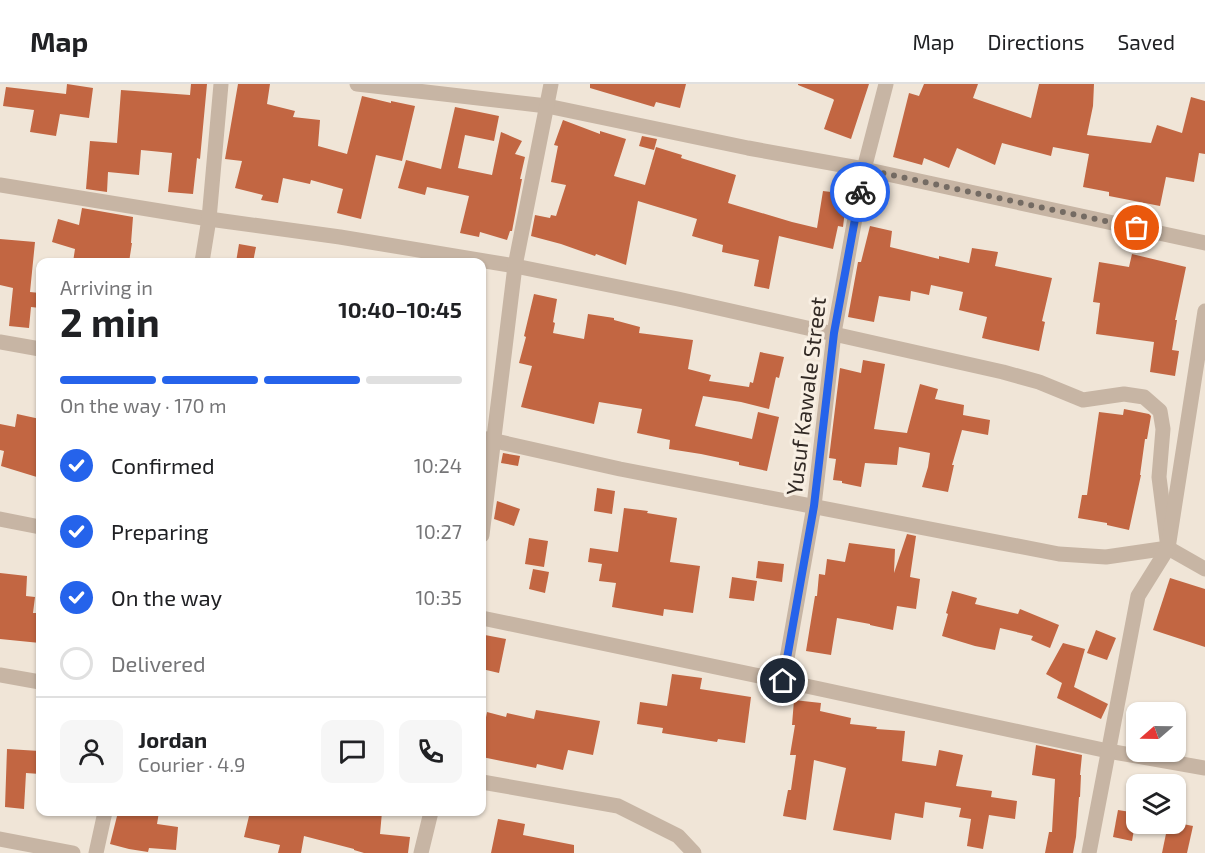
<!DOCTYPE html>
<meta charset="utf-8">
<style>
:root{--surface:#fff;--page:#f6f6f6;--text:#202124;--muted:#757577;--line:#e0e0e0;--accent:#2563eb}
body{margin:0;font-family:"Exo 2",sans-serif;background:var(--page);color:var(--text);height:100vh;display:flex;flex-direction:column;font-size:22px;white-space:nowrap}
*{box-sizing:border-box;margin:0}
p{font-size:20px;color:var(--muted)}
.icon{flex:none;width:33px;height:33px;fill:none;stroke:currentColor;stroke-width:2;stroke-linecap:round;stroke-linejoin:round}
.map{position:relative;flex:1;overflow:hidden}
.panel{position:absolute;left:36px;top:174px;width:450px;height:558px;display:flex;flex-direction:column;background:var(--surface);border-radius:12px;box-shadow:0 2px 4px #0004}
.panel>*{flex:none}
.needle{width:39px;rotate:250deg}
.controls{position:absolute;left:1126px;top:618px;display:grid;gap:12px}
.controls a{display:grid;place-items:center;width:60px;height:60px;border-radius:12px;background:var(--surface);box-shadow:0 2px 4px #0004;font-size:30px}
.pin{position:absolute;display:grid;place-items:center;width:51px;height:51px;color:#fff;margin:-26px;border:3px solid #fff;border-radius:50%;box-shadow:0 2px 6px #0007}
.courier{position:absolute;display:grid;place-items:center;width:60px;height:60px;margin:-30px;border:4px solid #2563eb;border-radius:50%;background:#fff;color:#222;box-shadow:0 2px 8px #0007}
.headline em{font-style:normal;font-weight:700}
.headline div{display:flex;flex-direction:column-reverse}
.headline{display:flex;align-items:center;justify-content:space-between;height:102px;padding:0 24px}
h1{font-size:39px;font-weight:700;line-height:45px}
.bar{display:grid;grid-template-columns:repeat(4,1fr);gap:9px 6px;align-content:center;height:72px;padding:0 24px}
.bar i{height:8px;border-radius:4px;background:var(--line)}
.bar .on{background:var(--accent)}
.bar p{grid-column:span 4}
.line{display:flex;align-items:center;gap:15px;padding:0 24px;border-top:2px solid var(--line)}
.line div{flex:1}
.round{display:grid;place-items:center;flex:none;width:63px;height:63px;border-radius:12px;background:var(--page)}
ol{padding:0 24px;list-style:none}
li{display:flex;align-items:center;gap:18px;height:66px}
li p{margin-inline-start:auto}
li .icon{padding:6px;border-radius:50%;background:var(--accent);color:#fff;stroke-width:4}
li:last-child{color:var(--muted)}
li i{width:33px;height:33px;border:3px solid var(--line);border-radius:50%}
header{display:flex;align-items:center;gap:36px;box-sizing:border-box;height:84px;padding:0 30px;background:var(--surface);border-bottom:2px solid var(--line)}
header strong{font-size:28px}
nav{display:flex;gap:33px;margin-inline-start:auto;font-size:21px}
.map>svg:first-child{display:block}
</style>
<header>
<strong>Map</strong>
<nav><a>Map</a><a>Directions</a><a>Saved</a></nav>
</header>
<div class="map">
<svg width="1205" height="769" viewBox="0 0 1205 769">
<rect width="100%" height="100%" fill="#f0e5d7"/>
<g fill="#c26642">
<path d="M67,0L93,4L89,34L60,30L56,52L30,48L34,26L3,22L6,3L66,10Z"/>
<path d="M191,0H207L200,75L197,74L193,110L168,108L172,69L141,66L139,91L108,88L107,108L86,105L90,57L117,59L121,6L190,11Z"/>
<path d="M238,0H270L267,20L295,27L293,33L320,36L318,62L347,70L362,12L391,19V17L415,22L402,77L376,71L361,135L337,129L343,105L311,96L310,100L283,94L278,119L261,116L263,111L235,104L242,77L225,75Z"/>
<path d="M590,0H686L680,24L656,18L654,23L590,4Z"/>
<path d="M798,0H869L851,55L824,45L834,16L833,15L798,1Z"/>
<path d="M924,0H978L973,14L1031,34L1039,0H1094L1093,22L1087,51L1151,59L1157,41L1182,49L1191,13L1205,17V70L1199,69L1194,98L1166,93L1160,122L1109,112V108L1083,103L1089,70L1053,63L1051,72L1002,59L995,81L957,64L949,84L924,74L922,81L893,73L909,9L919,12Z"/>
<path d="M455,23L499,32L494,57L465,51L458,84L492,91L501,48L522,57L515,70L525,73L520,95H522L512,147H510L507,156L480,148L479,153L460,149L469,112L427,103L425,111L398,104L406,76L441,85Z"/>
<path d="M563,36L600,50V47L626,55L614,92L645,101L656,63L682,71L681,74L736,91L728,119L792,138L817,144L823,107L847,110L843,143L838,142L833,165L779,152L769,205L754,202L759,176L722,168L723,161L692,152L697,135L638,117L626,181L596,170L595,172L561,160L531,152L535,131L550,134L551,131L556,132L566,101L551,98L558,62L554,61Z"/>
<path d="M642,52L657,55L654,66L639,62Z"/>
<path d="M82,124L133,133L131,159H132L129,178H73L75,165L52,158L58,135L79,141Z"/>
<path d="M870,142L892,147L890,163L939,175V172L969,179L972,164L998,168L995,182L1052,194L1042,237L1045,238L1039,267L982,254L987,233L959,226L963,208L931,201L929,211L911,207L910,217L879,212L874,238L848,233L858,178H861Z"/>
<path d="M0,155L35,158L30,208L40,209V224L31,223L29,244L9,242L13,204L0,201Z"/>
<path d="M239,160L256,163L253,178H236Z"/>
<path d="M1132,170L1186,183L1175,236H1177L1172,266L1179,267L1175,292L1150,288L1154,258L1096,250L1100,219L1093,218L1099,178L1129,183Z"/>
<path d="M534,210L557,215L553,238L555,239L553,249L584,255L588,230L614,234V236L640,243L639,249L693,256L688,285L711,291L709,297L749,303L750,298L753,299L760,268L784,273L779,294L776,293L769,325L741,318L703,312L695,342L752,355L758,328L779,333L767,387L739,381V378L701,370L669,365L670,356L637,349L642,325L599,318L594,340L521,323L532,282L519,279L526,253L524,252Z"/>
<path d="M863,276L885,280L874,345L907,349L920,300L938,305L935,315L964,321L963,331L990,336L988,351L962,346L952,381H954L948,408L922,403L928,383L930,369L899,363L897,381L865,379L861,403L842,399V397L833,396L836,375L829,374L840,284L861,289Z"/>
<path d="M1124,325L1149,330L1151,332L1147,355H1145L1140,391H1141L1129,446L1107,441V439L1078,434L1082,411H1087L1099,328L1123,331Z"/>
<path d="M17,330L40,335V394L1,382L4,367L0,366V340L15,343Z"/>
<path d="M503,369L520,372L518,382L501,379Z"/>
<path d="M597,404L615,407L612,430L594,427Z"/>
<path d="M497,417L520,425L514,442L494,435Z"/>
<path d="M624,424L648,427L647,429L677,434L670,478L700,482L693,529L664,525L663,532L612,523L616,499L599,497L602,480L588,478L590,464L618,468Z"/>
<path d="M907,450L916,452L910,493L920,495L916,525L897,522L893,546L870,541V540L837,534L831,571L806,567L815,512H817L819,490L825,491L827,475L845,478L849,459L895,465L894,489Z"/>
<path d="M529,454L548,457L544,483L525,480Z"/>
<path d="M758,477L784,480L782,498L756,494Z"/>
<path d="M533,485L549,488L545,509L529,505Z"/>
<path d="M0,489L27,492L26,512L35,513L33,529H40V559L0,555Z"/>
<path d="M732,493L757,497L754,517L729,514Z"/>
<path d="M1170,494L1205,505V563L1153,546Z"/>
<path d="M952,507L977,514L975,520L1018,530L1020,525L1059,541L1050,564L1031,556L1033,552L1000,544L995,566L975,562L942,552L948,530L946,529Z"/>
<path d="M1096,546L1116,554L1107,576L1087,569Z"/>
<path d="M485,551L506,555L499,589L482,585V566Z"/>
<path d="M1063,559L1085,565L1074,603L1108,620L1101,635L1057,614L1062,599L1046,590Z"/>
<path d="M672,590L702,594L700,605L751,613L745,659L718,655L717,658L662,649L663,644L637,640L640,618L667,622Z"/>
<path d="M794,616L821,619L820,627L851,634L850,640L877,643L876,645L905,647L902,677L936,682L939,666L963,671L956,702L992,707L991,713L1017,717L1015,735L989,731L983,765L967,762L971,735L959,733L961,724L925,718L923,734L895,729L891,756L833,746L846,684L814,676L806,736L783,732L788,706H791L796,671H790L795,641H792Z"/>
<path d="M536,626L600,637L593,671L568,666L563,686L537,680L536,684L482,673L485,655L482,654L487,628L506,633L507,629L534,635Z"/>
<path d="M1036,661L1082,671L1080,691H1081L1080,713H1079L1076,753L1073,769H1045L1049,748H1052L1055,695L1032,691Z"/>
<path d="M7,665L40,667V690L26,689L24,725L5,723Z"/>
<path d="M1118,726L1137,729L1132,757L1113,753Z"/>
<path d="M118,728H159L157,740L178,743L176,766L149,764L148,768L129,765L110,760Z"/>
<path d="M250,728H382L380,750L410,753L408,769H364L354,766V765L304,752L301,769H278L280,761L244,753Z"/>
<path d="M498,735L525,740L523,751L574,761V769H491Z"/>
<path d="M1168,740H1183L1193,742L1187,769H1162Z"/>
</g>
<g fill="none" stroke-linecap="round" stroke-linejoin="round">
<g stroke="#c7b5a4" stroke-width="15">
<path d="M357,0L547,22L748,64L864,85L1205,159"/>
<path d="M0,101L209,135L340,153L515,182L678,215L1003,288L1039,298L1083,316L1124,310L1144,313L1160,327L1163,345L1159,393L1168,464L1205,485"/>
<path d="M202,178L209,135L221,0"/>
<path d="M0,258L40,265"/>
<path d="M482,354L620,385L1059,470L1106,473L1168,464"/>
<path d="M0,435L40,443"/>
<path d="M482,451L515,182L551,0"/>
<path d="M482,534L783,597L1108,667L1205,684"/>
<path d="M0,591L40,598"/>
<path d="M783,597L814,422L834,249L864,85L886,0"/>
<path d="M482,698L618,722L678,752L694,769"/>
<path d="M0,755L73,769"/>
<path d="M96,769L105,728"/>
<path d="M421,769L431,728"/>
<path d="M1089,769L1138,512L1168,464L1205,227"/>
</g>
</g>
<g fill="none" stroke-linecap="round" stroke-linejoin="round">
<path stroke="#746b63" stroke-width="6" stroke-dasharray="0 10.8" d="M860,108L864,85L1137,144"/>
<path stroke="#2563eb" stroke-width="8" d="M783,597L814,422L834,249L860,108"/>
</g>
<g text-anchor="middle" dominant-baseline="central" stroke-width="6" stroke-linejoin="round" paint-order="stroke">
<g font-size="22" fill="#322a25" stroke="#f8efe3">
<text transform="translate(805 312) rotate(-83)">Yusuf Kawale Street</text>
</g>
</g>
</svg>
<div class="controls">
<a><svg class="needle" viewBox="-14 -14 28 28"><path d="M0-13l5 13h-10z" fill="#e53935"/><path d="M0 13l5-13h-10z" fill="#757577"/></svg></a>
<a><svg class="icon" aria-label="layers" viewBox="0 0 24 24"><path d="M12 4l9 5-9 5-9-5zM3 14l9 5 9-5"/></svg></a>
</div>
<div class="pin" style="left:1137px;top:144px;background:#ea580c"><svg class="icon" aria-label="bag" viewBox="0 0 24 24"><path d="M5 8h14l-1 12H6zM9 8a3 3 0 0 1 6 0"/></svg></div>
<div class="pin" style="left:783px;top:597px;background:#1f2937"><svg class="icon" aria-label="home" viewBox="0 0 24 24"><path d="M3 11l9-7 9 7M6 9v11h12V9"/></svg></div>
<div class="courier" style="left:860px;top:108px"><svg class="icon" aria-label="bike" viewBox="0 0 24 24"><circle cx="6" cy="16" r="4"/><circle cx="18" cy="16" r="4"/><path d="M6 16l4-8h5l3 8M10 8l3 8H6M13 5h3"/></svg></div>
<section class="panel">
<div class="headline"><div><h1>2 min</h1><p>Arriving in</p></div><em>10:40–10:45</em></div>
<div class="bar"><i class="on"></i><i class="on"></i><i class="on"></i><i></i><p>On the way · 170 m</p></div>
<ol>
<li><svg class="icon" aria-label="check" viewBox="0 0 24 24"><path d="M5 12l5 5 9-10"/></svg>Confirmed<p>10:24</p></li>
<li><svg class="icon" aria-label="check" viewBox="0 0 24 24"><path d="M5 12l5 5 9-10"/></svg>Preparing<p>10:27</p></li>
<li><svg class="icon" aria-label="check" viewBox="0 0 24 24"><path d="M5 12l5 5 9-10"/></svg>On the way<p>10:35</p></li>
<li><i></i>Delivered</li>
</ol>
<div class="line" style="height:108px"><a class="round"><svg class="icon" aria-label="person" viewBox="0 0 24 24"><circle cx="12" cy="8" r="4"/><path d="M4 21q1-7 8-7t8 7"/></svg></a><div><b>Jordan</b><p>Courier · 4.9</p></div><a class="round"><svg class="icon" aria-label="chat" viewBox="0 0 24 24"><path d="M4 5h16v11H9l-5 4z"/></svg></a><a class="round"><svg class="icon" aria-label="phone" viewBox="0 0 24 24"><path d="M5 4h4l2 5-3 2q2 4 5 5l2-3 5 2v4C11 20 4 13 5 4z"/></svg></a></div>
</section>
</div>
